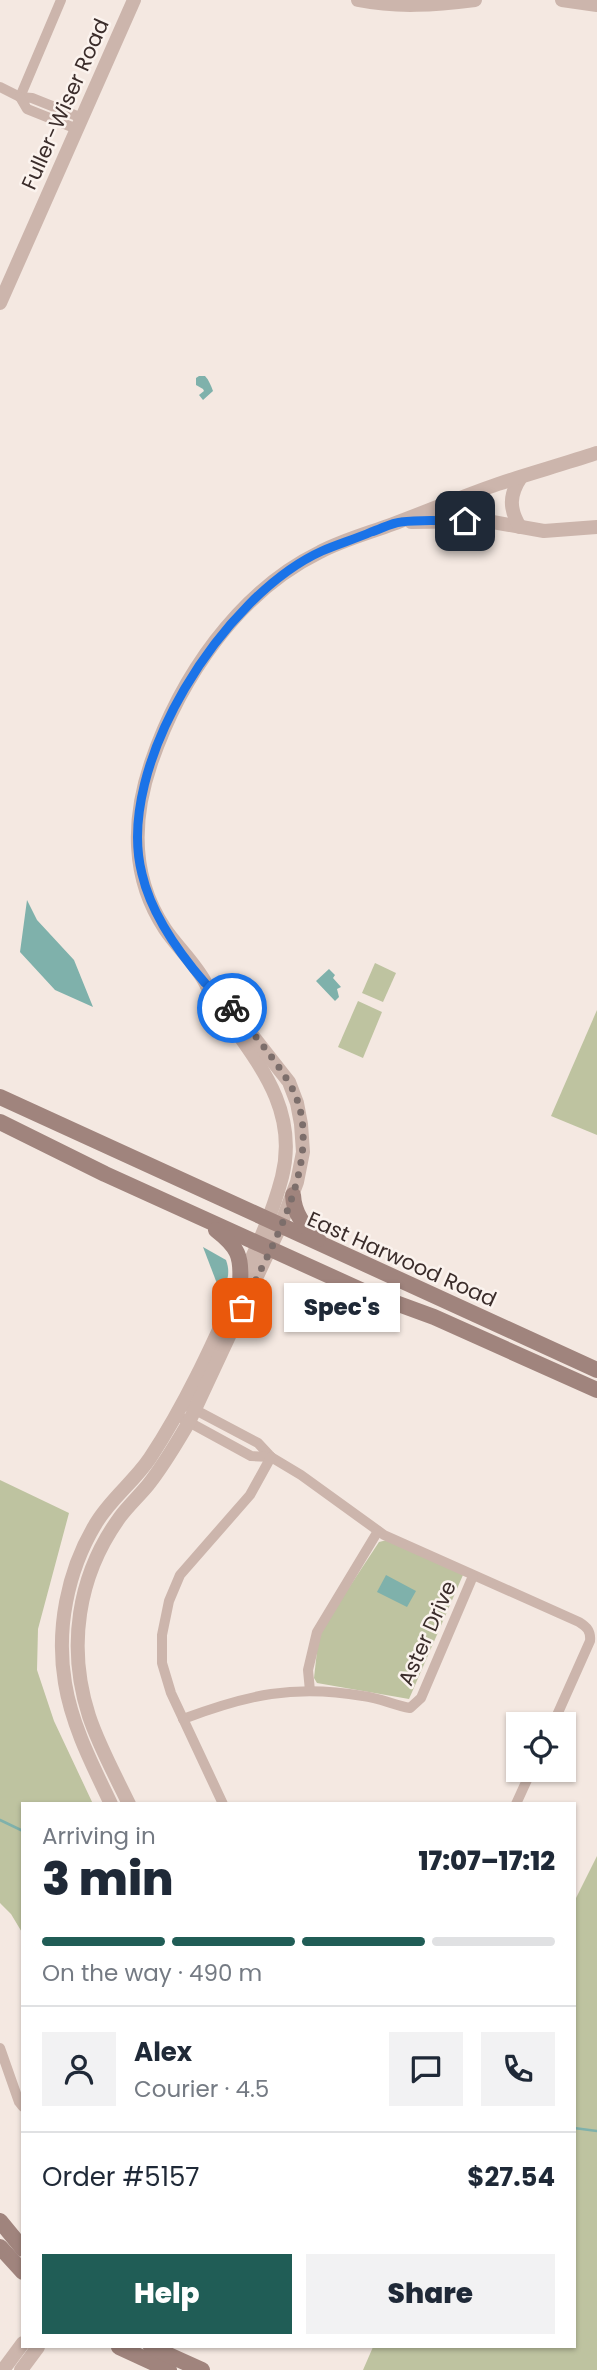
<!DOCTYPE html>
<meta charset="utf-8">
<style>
:root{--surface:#fff;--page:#f2f2f3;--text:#1f2937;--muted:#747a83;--line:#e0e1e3;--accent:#205d56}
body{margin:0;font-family:Poppins,sans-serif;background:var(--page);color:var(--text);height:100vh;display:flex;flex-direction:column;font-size:26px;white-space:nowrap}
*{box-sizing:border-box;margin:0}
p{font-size:23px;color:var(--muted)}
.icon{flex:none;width:38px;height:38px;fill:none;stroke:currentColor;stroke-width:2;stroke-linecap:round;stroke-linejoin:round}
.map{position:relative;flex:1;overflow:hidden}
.side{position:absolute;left:21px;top:1802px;width:555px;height:546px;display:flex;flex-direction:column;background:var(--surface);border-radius:0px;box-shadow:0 2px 5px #0004}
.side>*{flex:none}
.buttons{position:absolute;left:506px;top:1712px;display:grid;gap:14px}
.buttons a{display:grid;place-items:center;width:70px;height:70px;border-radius:0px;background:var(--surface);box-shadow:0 2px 5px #0004;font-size:35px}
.pin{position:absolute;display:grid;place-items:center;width:60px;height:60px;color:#fff;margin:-30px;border-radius:14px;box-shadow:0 4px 10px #0006}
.courier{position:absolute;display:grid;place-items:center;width:70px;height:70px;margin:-35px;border:5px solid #1a73e8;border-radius:50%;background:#fff;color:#222;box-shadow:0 2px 9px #0007}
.bubble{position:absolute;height:49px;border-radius:0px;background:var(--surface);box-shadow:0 2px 5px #0004;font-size:23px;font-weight:800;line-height:49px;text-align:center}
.summary em{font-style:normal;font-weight:800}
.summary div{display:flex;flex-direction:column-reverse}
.summary{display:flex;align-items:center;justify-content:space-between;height:119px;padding:0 21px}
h1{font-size:46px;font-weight:800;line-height:52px}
.bar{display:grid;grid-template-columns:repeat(4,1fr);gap:10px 7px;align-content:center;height:84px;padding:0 21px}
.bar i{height:9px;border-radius:5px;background:var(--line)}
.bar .active{background:var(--accent)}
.bar p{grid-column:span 4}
.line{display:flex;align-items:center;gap:18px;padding:0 21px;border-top:2px solid var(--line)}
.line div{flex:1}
.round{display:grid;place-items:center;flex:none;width:74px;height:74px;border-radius:0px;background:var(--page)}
.button{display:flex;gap:14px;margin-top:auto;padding:14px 21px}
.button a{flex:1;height:80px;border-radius:0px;background:var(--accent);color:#fff;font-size:28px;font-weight:800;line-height:80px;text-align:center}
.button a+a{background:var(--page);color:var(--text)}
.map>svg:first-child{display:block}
</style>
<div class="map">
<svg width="597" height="2370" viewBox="0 0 597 2370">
<rect width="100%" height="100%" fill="#f4e8e1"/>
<g fill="#bec3a0">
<path d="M375,963L396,973L383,1002L362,993Z"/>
<path d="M358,1001L382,1012L363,1058L338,1047Z"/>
<path d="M597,1010V1135L551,1116Z"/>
<path d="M0,1480L69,1513L38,1629L37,1670L54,1721L93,1804H23V1934L11,1914L0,1903Z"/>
<path d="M387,1540L463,1575L409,1699L317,1683L314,1678L319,1633L379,1542Z"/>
<path d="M597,1856V2370H363L373,2347H574V1902Z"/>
</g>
<g fill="#7fb1ab">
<path d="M199,376H205C209,380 211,386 213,391L203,400L199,395L204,391L203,389L196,385V378Z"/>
<path d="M27,900L37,920L74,960L93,1007L55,990L20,952Z"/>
<path d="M329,969L335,975L333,978L341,987L337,989L339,997L335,1001L316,981Z"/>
<path d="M203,1247L226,1260C231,1274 227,1282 221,1294Z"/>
<path d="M386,1575L416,1591L407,1607L377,1592Z"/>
</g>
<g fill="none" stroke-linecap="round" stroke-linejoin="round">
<g stroke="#7fb1ab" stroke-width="2.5">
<path d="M0,1820L23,1831"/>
<path d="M574,2128L597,2131"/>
</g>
<g stroke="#ccb5ac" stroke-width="10">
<path d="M0,87L20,97L32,98L82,118"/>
<path d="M20,97L61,0"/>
<path d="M20,97L27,109L77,129"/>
<path d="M188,1406L258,1443L271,1457L301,1475L384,1535L579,1622C587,1627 591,1631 590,1641L553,1724"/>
<path d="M176,1415L251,1456L271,1457"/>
<path d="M310,1691L308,1670L317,1632L378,1531"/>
<path d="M183,1719C247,1695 294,1684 363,1696C379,1698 394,1705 410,1708L421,1698L473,1576"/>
<path d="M223,1804L171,1693L162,1663V1635L169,1601L180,1575L250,1495L271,1457"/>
<path d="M516,1804L532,1769"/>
<path d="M0,2048L19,2102L23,2107"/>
</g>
<g stroke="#ccb5ac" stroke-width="14">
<path d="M358,0C398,8 435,5 475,0"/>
<path d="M562,0L597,5"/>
<path d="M0,303L134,0"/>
<path d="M411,522L487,521L544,531L597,527"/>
<path d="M520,527C509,509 509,495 521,477"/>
<path d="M111,1804C93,1766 72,1726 65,1683C56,1630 67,1572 95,1525C109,1500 134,1482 150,1458C185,1405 211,1348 237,1290C254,1254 272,1216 282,1177C297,1117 267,1074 233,1027C226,1018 217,1010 211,1000C204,987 213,998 206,984C196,964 177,947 165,929C131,878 132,819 151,763C180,678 238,592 320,552C343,540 369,533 393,524C428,511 463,496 498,484C531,473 564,464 597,453"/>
<path d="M129,1804C115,1775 99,1746 89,1716C67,1648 77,1576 120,1517C128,1506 139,1496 148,1485C164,1465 176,1444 189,1422L280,1227L297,1182L303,1152L301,1124L297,1103L289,1082L218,992L207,986"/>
<path d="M3,2370L23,2343"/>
<path d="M21,2370L38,2347"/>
</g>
<g stroke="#a0847d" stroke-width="16">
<path d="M0,1097L597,1370"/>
<path d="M0,1122L105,1174L363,1291L434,1317L597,1390"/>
<path d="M293,1195C294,1215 304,1225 318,1239"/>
<path d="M216,1230C238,1247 242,1256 240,1284"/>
<path d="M0,2221L23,2249"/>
<path d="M0,2247L23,2272"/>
<path d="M119,2347L169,2370"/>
<path d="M151,2347L202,2370"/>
</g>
</g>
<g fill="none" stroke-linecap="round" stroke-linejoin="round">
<path stroke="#7c6e6b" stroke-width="7" stroke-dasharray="0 12.6" d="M232,1008C251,1031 272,1055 288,1081C331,1149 272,1245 242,1308"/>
<path stroke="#1a73e8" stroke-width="9" d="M232,1008C228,1003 224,996 218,992C214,988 209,988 205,983C179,953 151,913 142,874C114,766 224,595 322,551C338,544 355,539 371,532C381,529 391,523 401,522C422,519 444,521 465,521"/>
</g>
<g text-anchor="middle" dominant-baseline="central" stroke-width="5" stroke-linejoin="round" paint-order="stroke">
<g font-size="21" fill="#3b2d2b" stroke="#fbf3ee">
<text transform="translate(65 104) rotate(-66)">Fuller-Wiser Road</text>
<text transform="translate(402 1259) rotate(24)">East Harwood Road</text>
<text transform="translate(427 1633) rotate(-66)">Aster Drive</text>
</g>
</g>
</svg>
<div class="buttons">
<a><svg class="icon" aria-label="locate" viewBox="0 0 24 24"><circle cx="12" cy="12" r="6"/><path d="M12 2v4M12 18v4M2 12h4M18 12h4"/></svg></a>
</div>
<div class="pin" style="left:242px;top:1308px;background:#ea580c"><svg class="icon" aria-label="bag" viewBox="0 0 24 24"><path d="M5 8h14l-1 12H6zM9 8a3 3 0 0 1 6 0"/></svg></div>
<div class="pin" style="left:465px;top:521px;background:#1f2937"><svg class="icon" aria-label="home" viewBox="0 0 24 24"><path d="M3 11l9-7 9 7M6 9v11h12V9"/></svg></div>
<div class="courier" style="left:232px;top:1008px"><svg class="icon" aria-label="bike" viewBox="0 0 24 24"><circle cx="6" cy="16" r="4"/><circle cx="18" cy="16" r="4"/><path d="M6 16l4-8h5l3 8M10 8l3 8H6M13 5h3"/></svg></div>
<div class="bubble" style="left:284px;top:1283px;width:116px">Spec's</div>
<section class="side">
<div class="summary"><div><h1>3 min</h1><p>Arriving in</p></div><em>17:07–17:12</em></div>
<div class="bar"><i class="active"></i><i class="active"></i><i class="active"></i><i></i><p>On the way · 490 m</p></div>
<div class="line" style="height:126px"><a class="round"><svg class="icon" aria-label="person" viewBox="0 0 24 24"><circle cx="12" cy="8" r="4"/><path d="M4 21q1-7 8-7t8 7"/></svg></a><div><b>Alex</b><p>Courier · 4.5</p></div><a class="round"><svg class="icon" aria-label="chat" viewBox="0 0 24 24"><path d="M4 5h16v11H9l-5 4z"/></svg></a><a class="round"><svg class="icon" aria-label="phone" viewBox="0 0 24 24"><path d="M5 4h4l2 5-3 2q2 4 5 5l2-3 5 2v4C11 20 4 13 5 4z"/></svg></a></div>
<div class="line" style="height:91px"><div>Order #5157</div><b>$27.54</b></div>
<div class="button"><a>Help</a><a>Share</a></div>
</section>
</div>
